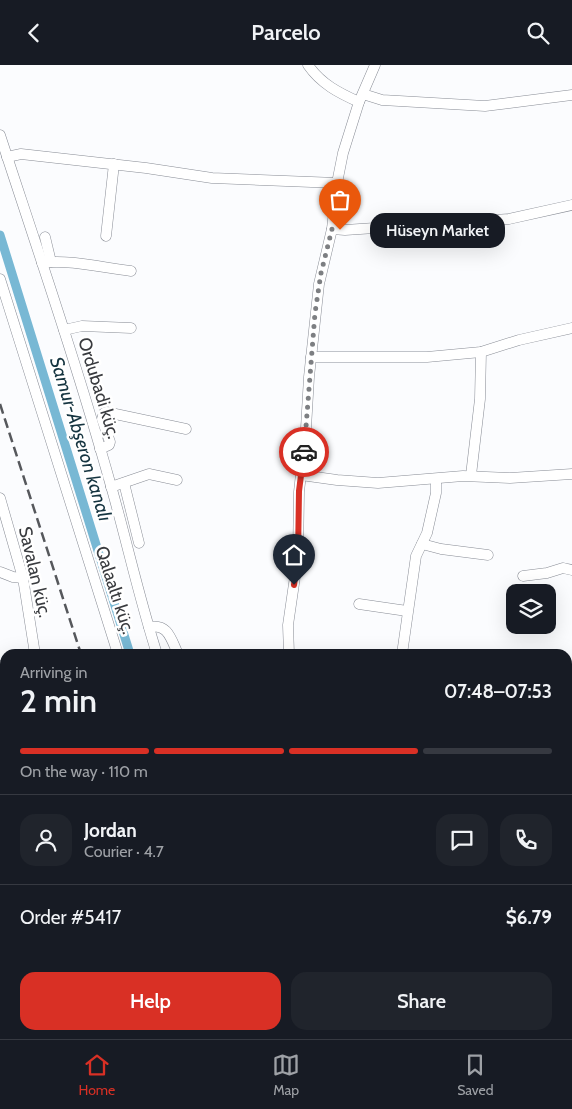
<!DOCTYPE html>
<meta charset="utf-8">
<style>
:root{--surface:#171b24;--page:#20242c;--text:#f1f3f6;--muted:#9ea1a6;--line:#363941;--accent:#d93025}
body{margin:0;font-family:Cabin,sans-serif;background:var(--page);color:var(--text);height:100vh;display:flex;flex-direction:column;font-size:19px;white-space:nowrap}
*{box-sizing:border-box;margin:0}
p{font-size:16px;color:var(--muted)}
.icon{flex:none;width:28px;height:28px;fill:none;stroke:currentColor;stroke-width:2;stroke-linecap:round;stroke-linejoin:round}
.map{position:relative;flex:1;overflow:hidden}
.panel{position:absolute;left:0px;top:584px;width:572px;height:391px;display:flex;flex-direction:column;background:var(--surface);border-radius:15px 15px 0 0;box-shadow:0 5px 20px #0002}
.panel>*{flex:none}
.buttons{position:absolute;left:506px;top:519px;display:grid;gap:10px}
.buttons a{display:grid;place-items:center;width:50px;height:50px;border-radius:10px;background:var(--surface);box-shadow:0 5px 20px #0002;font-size:25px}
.pin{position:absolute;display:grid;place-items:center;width:42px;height:42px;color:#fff;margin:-51px -21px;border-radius:50% 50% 50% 0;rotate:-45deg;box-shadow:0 0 5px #0007}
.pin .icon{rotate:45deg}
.courier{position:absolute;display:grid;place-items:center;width:50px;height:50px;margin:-25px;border:4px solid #d93025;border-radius:50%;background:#fff;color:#222;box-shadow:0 1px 6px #0007}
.bubble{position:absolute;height:35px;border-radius:15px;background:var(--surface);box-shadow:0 5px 20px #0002;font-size:16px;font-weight:600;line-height:35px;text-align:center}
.head em{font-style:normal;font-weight:600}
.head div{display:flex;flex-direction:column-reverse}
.head{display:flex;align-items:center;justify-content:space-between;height:85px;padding:0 20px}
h1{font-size:32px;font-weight:600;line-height:38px}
.bar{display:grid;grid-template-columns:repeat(4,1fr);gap:8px 5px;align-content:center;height:60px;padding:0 20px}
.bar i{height:6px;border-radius:4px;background:var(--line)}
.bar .on{background:var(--accent)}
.bar p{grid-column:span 4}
.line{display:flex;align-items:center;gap:12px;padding:0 20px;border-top:1px solid var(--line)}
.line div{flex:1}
.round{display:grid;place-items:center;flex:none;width:52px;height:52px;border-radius:15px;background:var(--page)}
.primary-button{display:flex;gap:10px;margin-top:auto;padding:10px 20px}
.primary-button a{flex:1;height:58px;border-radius:15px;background:var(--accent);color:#fff;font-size:20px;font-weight:600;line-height:58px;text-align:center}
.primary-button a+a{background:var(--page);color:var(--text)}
header{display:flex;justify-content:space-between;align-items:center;height:65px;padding:0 20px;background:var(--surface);font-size:22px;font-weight:600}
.tabs{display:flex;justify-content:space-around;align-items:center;height:70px;border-top:1px solid var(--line);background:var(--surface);font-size:14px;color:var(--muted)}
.tabs a{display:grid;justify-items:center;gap:2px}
.tabs .on{color:var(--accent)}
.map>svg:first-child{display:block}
</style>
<header><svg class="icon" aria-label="back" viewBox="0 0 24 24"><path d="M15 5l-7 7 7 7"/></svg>Parcelo<svg class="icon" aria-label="search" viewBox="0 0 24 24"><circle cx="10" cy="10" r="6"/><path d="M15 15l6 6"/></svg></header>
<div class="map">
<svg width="572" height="974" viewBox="0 0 572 974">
<rect width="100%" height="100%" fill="#fbfcfe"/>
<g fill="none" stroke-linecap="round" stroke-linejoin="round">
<g stroke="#78b8d4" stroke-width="9">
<path d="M0,170L130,589"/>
<path d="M232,970L233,974"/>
</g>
<defs>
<g id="minor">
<path d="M308,0C321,19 339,28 359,37"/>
<path d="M363,29L382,35L485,41L572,30"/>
<path d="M0,70C38,186 78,303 111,421C127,477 139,533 157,589"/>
<path d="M7,92L21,89L146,103L212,113L337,118"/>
<path d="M332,164L345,165L509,154L572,140"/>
<path d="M106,171L114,99"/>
<path d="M45,172L51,197"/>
<path d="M42,198C69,194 104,203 131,206"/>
<path d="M0,214L118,589"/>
<path d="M64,265L82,261L131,263"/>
<path d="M311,292H427L481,287L519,275L572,263"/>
<path d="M100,384L109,380L110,377L102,354L104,348L106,347L186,364"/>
<path d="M301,410L337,415L378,418L463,411L510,413L572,409"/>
<path d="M471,410L480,334L481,287"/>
<path d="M124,418L139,478"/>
<path d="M111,422L149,409L177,415"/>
<path d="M0,433L23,513L35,589"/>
<path d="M422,479L441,484L488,490"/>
<path d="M0,507L13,512L23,513"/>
<path d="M523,511L547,508L563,503L572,505"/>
<path d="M359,539L407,546"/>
<path d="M149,562C168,558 171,574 178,589"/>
<path d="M289,589L288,560L298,491L299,427L306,363L309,312L319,219L332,164L337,118L343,88L359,37L375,0"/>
<path d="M402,589L416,491L427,468L436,428V414"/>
<path d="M0,601L5,600"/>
<path d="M568,611H572"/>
<path d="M0,708L5,711"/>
<path d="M0,749L5,737"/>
<path d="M568,751L572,747"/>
<path d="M0,855L5,854"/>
<path d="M0,879L5,892"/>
<path d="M0,957L5,930"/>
<path d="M177,970L178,974"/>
<path d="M222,970L223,974"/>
<path d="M291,970L293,974"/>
<path d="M349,970L350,974"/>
<path d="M411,970L413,974"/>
<path d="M439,974V970"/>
<path d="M485,974V970"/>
<path d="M526,974V970"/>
</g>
</defs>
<use href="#minor" stroke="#888c95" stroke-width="11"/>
<use href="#minor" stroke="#fff" stroke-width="10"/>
<g stroke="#56585c" stroke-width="2.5" stroke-dasharray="10 5" stroke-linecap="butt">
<path d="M0,339L81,589"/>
<path d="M191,970V974"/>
</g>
</g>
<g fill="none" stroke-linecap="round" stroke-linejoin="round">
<path stroke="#7d7f82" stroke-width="5" stroke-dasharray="0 9" d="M304,387L315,248L321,208L332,164L340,165"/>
<path stroke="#d93025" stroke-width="6" d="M294,520L298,491L299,426L304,387"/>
</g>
<g text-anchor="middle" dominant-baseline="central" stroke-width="5" stroke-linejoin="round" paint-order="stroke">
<g font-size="18" fill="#393b3f" stroke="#fff">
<text transform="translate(99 323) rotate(73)">Ordubadi küç.</text>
<text transform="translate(35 507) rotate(77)">Savalan küç.</text>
<text transform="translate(115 525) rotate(72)">Qalaaltı küç.</text>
</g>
<g font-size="19" font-style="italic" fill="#153440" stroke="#fff">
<text transform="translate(81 374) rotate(73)">Samur-Abşeron kanalı</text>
</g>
</g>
</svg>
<div class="buttons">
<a><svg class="icon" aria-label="layers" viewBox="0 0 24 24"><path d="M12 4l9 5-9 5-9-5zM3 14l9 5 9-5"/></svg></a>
</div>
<div class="pin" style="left:340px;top:165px;background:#ea580c"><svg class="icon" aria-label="bag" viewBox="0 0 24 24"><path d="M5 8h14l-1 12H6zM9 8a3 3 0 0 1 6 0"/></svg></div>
<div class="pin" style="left:294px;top:520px;background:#1f2937"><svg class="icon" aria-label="home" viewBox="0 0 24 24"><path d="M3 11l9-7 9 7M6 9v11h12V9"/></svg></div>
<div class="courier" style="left:304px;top:387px"><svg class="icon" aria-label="car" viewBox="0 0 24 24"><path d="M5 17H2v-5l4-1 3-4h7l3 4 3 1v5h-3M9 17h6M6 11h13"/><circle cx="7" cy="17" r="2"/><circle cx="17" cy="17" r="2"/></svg></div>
<div class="bubble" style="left:370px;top:148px;width:135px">Hüseyn Market</div>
<section class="panel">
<div class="head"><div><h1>2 min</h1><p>Arriving in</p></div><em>07:48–07:53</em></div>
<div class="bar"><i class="on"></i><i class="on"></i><i class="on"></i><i></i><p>On the way · 110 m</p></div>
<div class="line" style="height:90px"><a class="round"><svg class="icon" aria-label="person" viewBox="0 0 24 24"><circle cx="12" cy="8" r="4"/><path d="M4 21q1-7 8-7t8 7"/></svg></a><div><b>Jordan</b><p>Courier · 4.7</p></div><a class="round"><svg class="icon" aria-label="chat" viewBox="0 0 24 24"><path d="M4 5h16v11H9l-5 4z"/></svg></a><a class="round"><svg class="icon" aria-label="phone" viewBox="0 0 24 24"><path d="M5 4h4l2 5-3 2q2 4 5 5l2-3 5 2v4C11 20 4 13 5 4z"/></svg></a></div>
<div class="line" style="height:65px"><div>Order #5417</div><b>$6.79</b></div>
<div class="primary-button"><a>Help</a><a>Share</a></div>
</section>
</div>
<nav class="tabs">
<a class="on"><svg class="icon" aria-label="home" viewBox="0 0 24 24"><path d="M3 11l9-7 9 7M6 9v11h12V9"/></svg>Home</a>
<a><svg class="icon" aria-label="map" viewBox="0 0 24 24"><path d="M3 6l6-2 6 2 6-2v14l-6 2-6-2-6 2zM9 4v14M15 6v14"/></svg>Map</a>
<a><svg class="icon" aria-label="saved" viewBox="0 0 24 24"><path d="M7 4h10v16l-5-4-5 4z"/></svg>Saved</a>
</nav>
